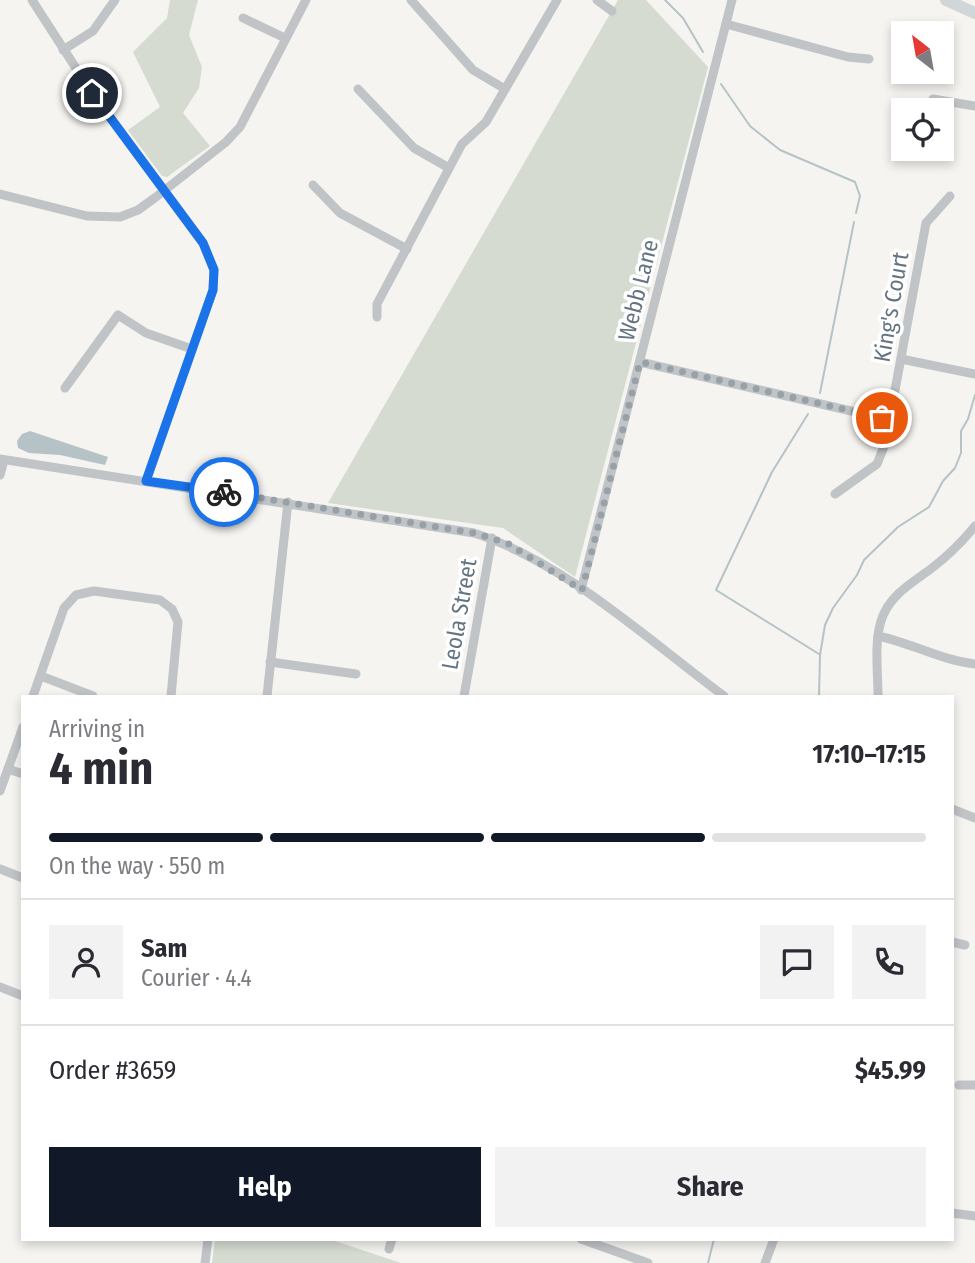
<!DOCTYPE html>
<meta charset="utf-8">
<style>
:root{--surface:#fff;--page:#f2f2f3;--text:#2b2b33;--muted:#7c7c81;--line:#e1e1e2;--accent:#111827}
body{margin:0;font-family:"Fira Sans Condensed",sans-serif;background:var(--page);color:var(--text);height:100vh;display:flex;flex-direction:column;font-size:26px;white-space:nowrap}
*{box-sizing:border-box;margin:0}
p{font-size:23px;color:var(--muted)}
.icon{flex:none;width:38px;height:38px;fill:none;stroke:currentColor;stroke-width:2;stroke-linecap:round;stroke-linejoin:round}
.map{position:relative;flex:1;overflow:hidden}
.sheet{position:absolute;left:21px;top:695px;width:933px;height:546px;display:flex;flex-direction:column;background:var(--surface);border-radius:0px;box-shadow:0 4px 10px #0003}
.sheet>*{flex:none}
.needle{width:46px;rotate:329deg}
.buttons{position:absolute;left:891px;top:21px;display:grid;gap:14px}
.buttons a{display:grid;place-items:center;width:63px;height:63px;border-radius:0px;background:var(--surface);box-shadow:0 4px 10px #0003;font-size:35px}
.pin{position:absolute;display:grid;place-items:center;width:60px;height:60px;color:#fff;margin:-30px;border:4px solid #fff;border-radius:50%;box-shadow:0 2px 7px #0007}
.courier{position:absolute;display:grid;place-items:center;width:70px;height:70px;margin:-35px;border:5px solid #1a73e8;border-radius:50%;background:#fff;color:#222;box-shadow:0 2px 9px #0007}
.headline em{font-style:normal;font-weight:700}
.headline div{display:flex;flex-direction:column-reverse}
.headline{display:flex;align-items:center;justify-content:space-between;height:119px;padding:0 28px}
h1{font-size:46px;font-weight:700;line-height:52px}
.bar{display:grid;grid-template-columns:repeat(4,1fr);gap:10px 7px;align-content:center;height:84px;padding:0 28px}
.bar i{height:9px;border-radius:5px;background:var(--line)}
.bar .selected{background:var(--accent)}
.bar p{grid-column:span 4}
.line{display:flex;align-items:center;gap:18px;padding:0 28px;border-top:2px solid var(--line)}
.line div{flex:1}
.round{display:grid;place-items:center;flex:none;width:74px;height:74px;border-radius:0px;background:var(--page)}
.button{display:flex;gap:14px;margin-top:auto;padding:14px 28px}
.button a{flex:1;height:80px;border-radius:0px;background:var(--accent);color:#fff;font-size:28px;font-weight:700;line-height:80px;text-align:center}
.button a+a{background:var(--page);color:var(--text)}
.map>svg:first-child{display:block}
</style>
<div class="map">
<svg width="975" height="1263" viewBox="0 0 975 1263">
<rect width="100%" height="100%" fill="#f5f4f1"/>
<g fill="#d6dbd2">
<path d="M170,0H198L189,35L202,67L199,88L183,113L210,146L167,177L162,176L128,130L160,107L133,52L167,18Z"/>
<path d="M618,0H646L708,67L575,577L503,528L328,503Z"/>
<path d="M215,1239H329L401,1263H212Z"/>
</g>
<path fill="#b6c3c6" d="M30,431L108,457L105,465L60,455L29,453L18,448L17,441L22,434Z"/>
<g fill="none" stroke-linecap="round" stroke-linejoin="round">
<g stroke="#b6c3c6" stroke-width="2">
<path d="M665,0L683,18L703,52"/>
<path d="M721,84L750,126L780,150L855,182L860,196L856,213"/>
<path d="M820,393L854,222"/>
<path d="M808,414L772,472L716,590L819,654"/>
<path d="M819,696L820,655L825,625L833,608L857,575L864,560L898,527L929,507L943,481L955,468L961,453V431L968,419L975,395"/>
<path d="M708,1263L714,1239"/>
</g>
<g stroke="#c0c4c7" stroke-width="9">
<path d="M32,0L92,93L203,243L214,269L213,290L146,481"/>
<path d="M411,0L473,70L505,89"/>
<path d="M597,0L612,11"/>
<path d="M243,18L285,38"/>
<path d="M726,24L848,57L869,59"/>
<path d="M63,50L93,31L115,0"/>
<path d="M358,89L414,148L449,168"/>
<path d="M933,99L975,106"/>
<path d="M313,185L340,213L407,249"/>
<path d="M0,194L87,216L120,217L138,210L156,197L226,142L240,127L306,0"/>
<path d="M377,317V304L462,144L486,122L557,0"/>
<path d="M901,359L975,374"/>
<path d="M640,362L890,420"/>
<path d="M65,388L118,315L146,333L192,349"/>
<path d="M0,459L474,533C565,562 648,640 724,696"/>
<path d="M0,475L4,460"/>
<path d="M835,494L877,464L885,444L926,223L950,196"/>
<path d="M581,590L732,0"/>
<path d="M878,636C912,643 940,660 975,664"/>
<path d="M270,662L356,674"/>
<path d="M41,676L93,696"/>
<path d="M33,696L64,608L76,595L94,591L160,600L172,609L178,622L171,696"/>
<path d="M267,696L288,502"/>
<path d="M464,696L492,538"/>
<path d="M878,696C878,672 874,644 881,621C889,595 912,583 932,568C949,555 962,542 975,526"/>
<path d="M8,769L23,774"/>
<path d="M0,791L23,727"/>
<path d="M952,809L975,818"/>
<path d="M0,869L23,878"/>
<path d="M952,942L965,945"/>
<path d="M0,987L23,996"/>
<path d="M959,1085H975"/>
<path d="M952,1213L975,1216"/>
<path d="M581,1239L648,1263"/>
<path d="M389,1249L392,1239"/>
<path d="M205,1263L208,1239"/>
<path d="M765,1263L774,1239"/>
</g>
<path stroke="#d1d6d9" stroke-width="12" d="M946,0L975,13"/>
</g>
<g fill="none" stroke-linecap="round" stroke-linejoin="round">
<path stroke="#97a1a8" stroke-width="7" stroke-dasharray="0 12.6" d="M224,492L474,533L507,543L582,590L640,362L882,418"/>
<path stroke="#1a73e8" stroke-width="9" d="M92,93L203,243L214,270L213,290L146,481L224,492"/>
</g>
<g text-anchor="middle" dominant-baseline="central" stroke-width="7" stroke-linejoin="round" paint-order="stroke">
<g font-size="23" fill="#647581" stroke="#fff">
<text transform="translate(638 290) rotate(-76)">Webb Lane</text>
<text transform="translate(891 307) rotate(-80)">King's Court</text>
<text transform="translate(459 614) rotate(-80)">Leola Street</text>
</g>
</g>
</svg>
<div class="buttons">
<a><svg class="needle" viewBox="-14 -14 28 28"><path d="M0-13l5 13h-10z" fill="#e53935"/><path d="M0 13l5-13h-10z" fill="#7c7c81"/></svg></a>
<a><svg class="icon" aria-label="locate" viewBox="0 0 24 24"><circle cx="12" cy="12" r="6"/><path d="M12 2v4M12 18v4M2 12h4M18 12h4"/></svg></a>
</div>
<div class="pin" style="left:882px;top:418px;background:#ea580c"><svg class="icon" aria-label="bag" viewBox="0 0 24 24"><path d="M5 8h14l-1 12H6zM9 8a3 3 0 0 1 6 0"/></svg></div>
<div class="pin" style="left:92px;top:93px;background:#1f2937"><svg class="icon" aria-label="home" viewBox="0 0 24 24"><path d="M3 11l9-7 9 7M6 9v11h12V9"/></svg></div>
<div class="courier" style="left:224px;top:492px"><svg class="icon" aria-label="bike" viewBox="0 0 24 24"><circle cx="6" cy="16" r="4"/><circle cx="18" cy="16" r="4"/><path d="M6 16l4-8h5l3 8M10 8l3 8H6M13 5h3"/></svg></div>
<section class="sheet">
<div class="headline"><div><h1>4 min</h1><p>Arriving in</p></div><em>17:10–17:15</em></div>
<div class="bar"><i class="selected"></i><i class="selected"></i><i class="selected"></i><i></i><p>On the way · 550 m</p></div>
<div class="line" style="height:126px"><a class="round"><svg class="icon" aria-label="person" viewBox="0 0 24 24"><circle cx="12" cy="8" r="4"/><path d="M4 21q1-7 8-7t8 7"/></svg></a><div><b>Sam</b><p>Courier · 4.4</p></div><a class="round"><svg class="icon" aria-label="chat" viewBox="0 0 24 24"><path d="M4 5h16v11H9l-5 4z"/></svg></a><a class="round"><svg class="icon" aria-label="phone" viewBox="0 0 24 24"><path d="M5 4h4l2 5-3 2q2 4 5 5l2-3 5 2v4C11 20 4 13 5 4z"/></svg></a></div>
<div class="line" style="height:91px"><div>Order #3659</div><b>$45.99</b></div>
<div class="button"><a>Help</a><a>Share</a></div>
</section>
</div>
